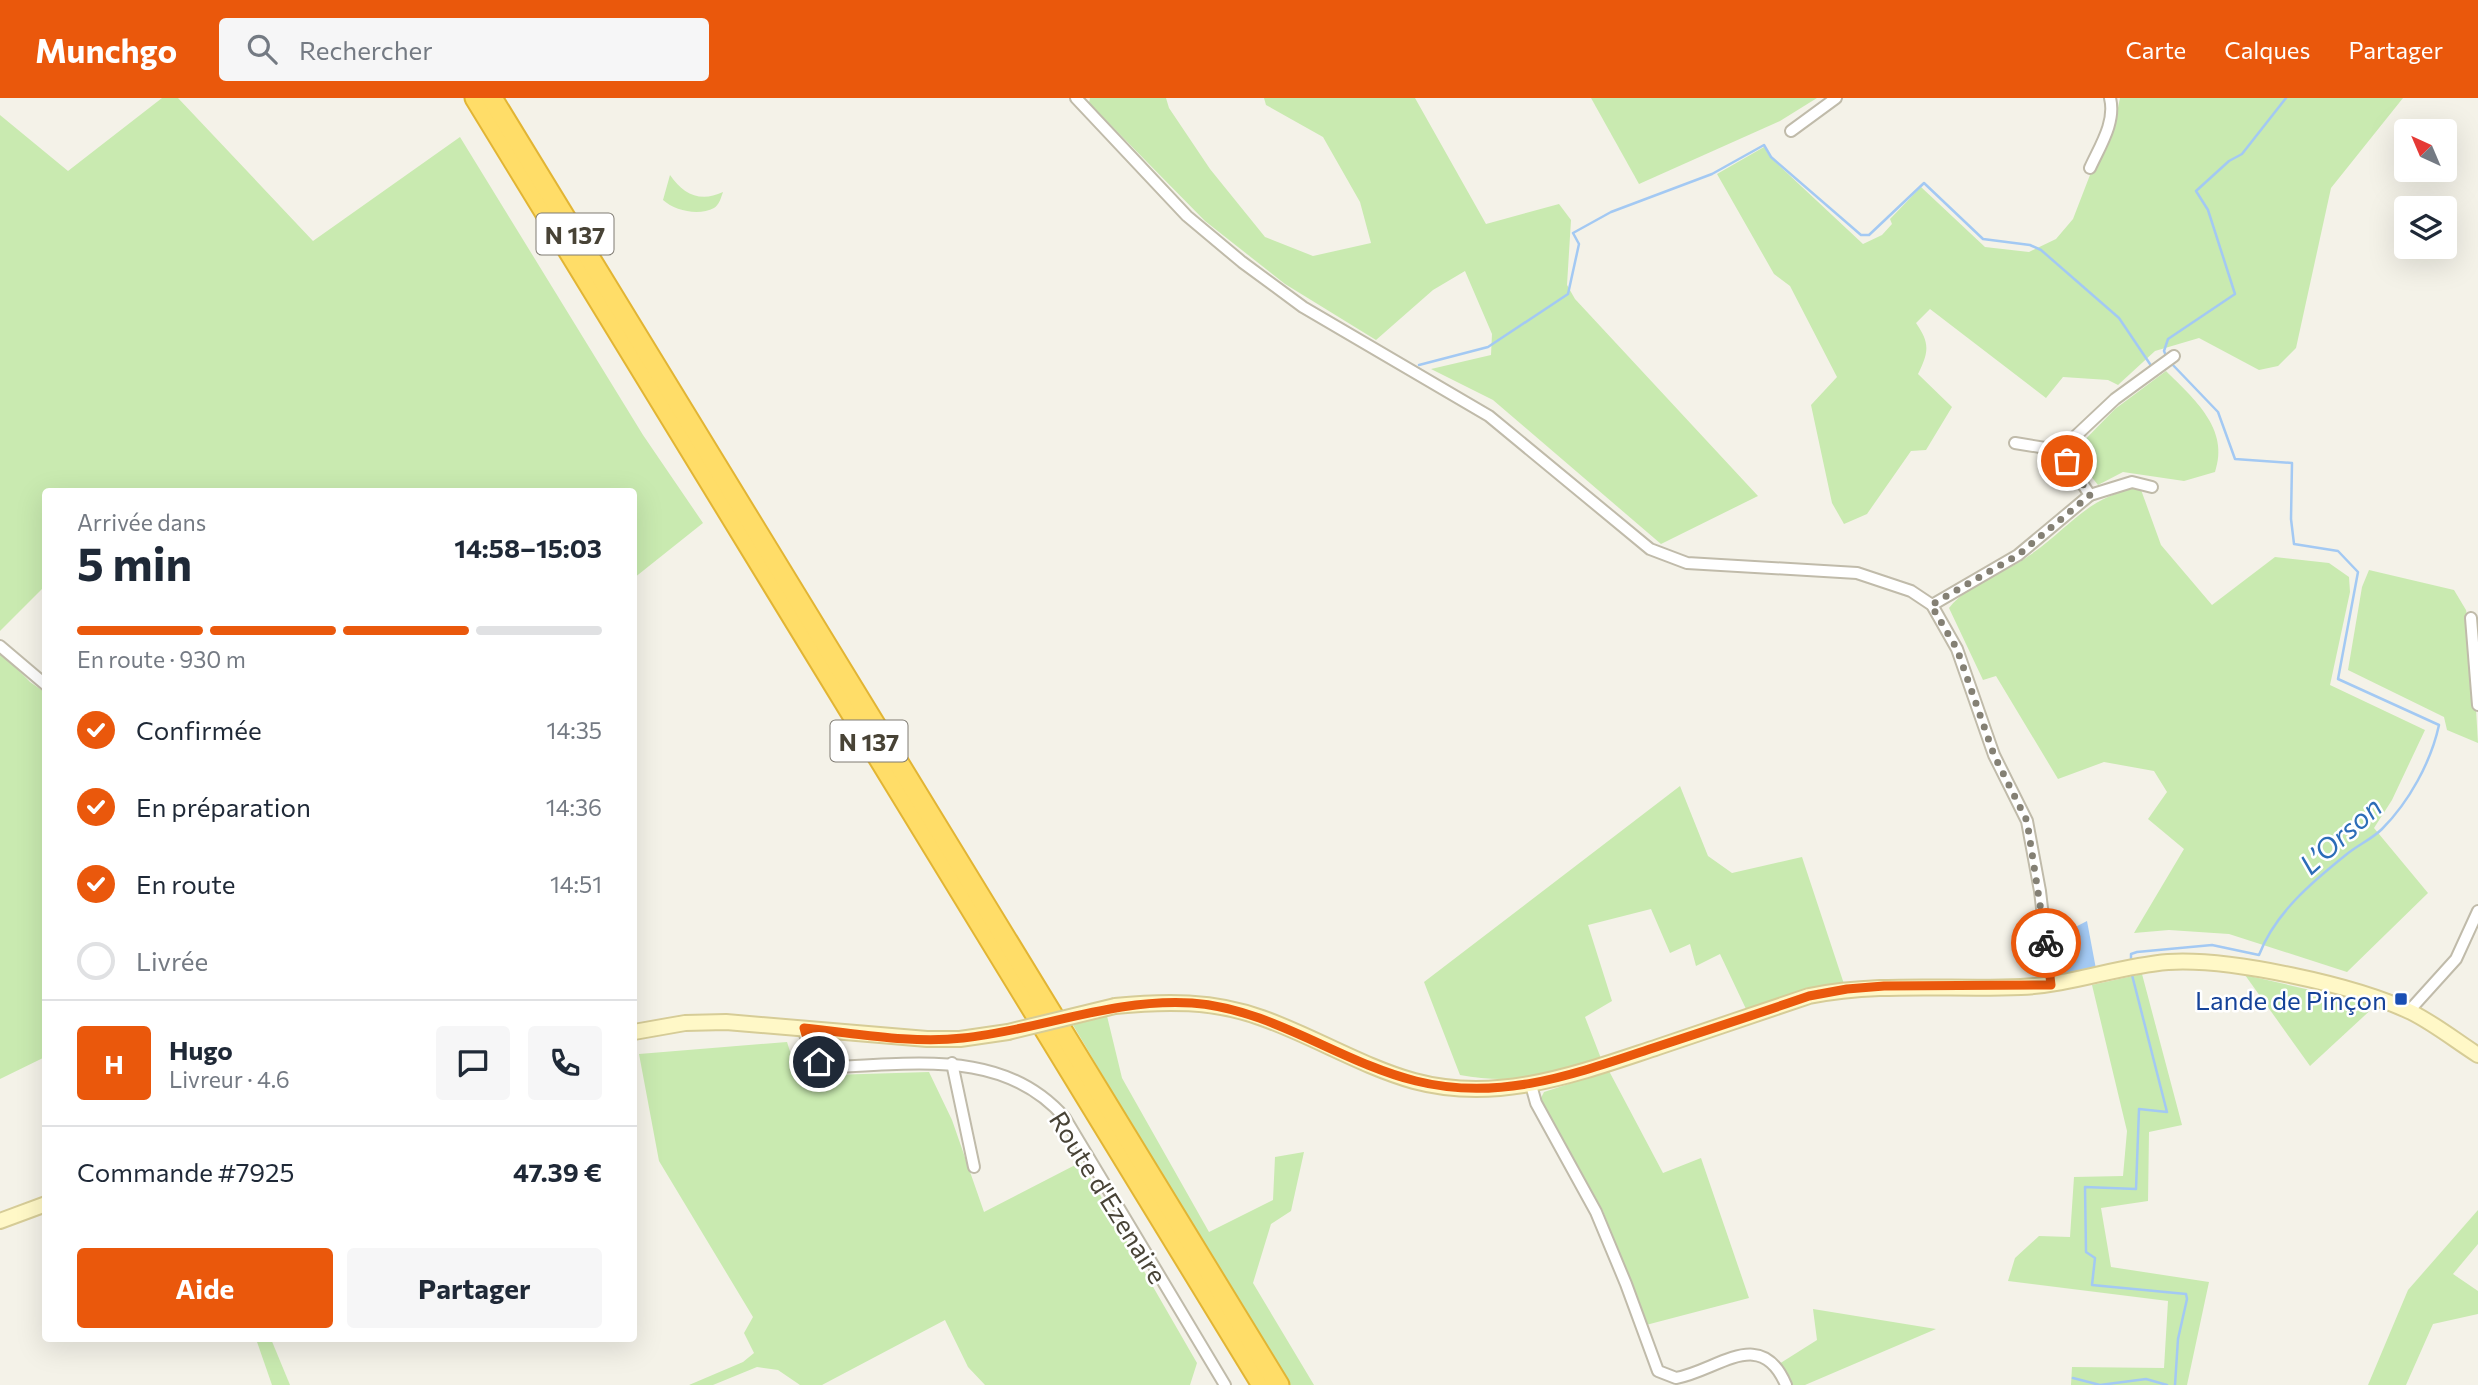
<!DOCTYPE html>
<html lang="fr">
<meta charset="utf-8">
<style>
:root{--surface:#fff;--page:#f6f6f7;--text:#1f2937;--muted:#747a83;--line:#e0e1e3;--accent:#ea580c}
body{margin:0;font-family:Commissioner,sans-serif;background:var(--page);color:var(--text);height:100vh;display:flex;flex-direction:column;font-size:26px;white-space:nowrap}
*{box-sizing:border-box;margin:0}
p{font-size:23px;color:var(--muted)}
.icon{flex:none;width:38px;height:38px;fill:none;stroke:currentColor;stroke-width:2;stroke-linecap:round;stroke-linejoin:round}
.map{position:relative;flex:1;overflow:hidden}
.details{position:absolute;left:42px;top:390px;width:595px;height:854px;display:flex;flex-direction:column;background:var(--surface);border-radius:7px;box-shadow:0 7px 28px #0002}
.details>*{flex:none}
.needle{width:46px;rotate:316deg}
.controls{position:absolute;left:2394px;top:21px;display:grid;gap:14px}
.controls a{display:grid;place-items:center;width:63px;height:63px;border-radius:7px;background:var(--surface);box-shadow:0 7px 28px #0002;font-size:35px}
.pin{position:absolute;display:grid;place-items:center;width:60px;height:60px;color:#fff;margin:-30px;border:4px solid #fff;border-radius:50%;box-shadow:0 2px 7px #0007}
.courier{position:absolute;display:grid;place-items:center;width:70px;height:70px;margin:-35px;border:5px solid #ea580c;border-radius:50%;background:#fff;color:#222;box-shadow:0 2px 9px #0007}
.headline em{font-style:normal;font-weight:700}
.headline div{display:flex;flex-direction:column-reverse}
.headline{display:flex;align-items:center;justify-content:space-between;height:119px;padding:0 35px}
h1{font-size:46px;font-weight:700;line-height:52px}
.bar{display:grid;grid-template-columns:repeat(4,1fr);gap:10px 7px;align-content:center;height:84px;padding:0 35px}
.bar i{height:9px;border-radius:5px;background:var(--line)}
.bar .on{background:var(--accent)}
.bar p{grid-column:span 4}
.line{display:flex;align-items:center;gap:18px;padding:0 35px;border-top:2px solid var(--line)}
.line div{flex:1}
.round{display:grid;place-items:center;flex:none;width:74px;height:74px;border-radius:7px;background:var(--page)}
ol{padding:0 35px;list-style:none}
li{display:flex;align-items:center;gap:21px;height:77px}
li p{margin-inline-start:auto}
li .icon{padding:7px;border-radius:50%;background:var(--accent);color:#fff;stroke-width:4}
li:last-child{color:var(--muted)}
li i{width:38px;height:38px;border:4px solid var(--line);border-radius:50%}
.primary-button{display:flex;gap:14px;margin-top:auto;padding:14px 35px}
.primary-button a{flex:1;height:80px;border-radius:7px;background:var(--accent);color:#fff;font-size:28px;font-weight:700;line-height:80px;text-align:center}
.primary-button a+a{background:var(--page);color:var(--text)}
header{display:flex;align-items:center;gap:42px;box-sizing:border-box;height:98px;padding:0 35px;background:var(--accent);color:#fff}
header strong{font-size:33px}
nav{display:flex;gap:38px;margin-inline-start:auto;font-size:24px}
.search{width:490px;height:63px;background:var(--page);display:flex;align-items:center;gap:18px;box-sizing:border-box;padding:0 24px;border-radius:7px;color:var(--muted);font-size:26px}
.map>svg:first-child{display:block}
</style>
<header>
<strong>Munchgo</strong>
<div class="search"><svg class="icon" aria-label="search" viewBox="0 0 24 24"><circle cx="10" cy="10" r="6"/><path d="M15 15l6 6"/></svg>Rechercher</div>
<nav><a>Carte</a><a>Calques</a><a>Partager</a></nav>
</header>
<div class="map">
<svg width="2478" height="1287" viewBox="0 0 2478 1287">
<rect width="100%" height="100%" fill="#f4f2e8"/>
<g fill="#c9eab0">
<path d="M162,0H178L313,143L460,39L643,337L703,425L634,480V394H46L45,488L0,533V17L68,73Z"/>
<path d="M1090,0H1166L1169,10L1210,71L1265,139L1313,158L1371,145L1360,104L1323,39L1266,7L1264,0H1415L1486,126L1559,106L1571,122L1567,187L1575,201L1758,398L1661,446L1493,302L1431,271L1491,257L1492,236L1465,173L1433,192L1376,242L1285,186L1205,123L1089,5Z"/>
<path d="M1591,0H1817L1780,23L1639,86Z"/>
<path d="M2120,0H2403L2331,90L2296,250L2278,268L2259,272L2199,240L2155,253L2118,287L2108,282L2063,279L2046,300L1930,211L1916,225C1930,245 1929,254 1918,276L1952,309L1926,352L1911,353L1867,416L1844,426L1832,405L1811,307L1837,279L1790,188L1774,176L1717,76L1764,49L1770,59L1863,146L1882,137L1892,126L1890,121L1921,89L1985,149L2029,154L2056,141L2073,121L2095,64L2116,19Z"/>
<path d="M670,77C683,96 700,105 723,94C721,100 719,107 714,110C699,118 675,113 663,102Z"/>
<path d="M2166,273C2194,301 2230,331 2215,374L2184,383L2123,374L2098,387L2075,358L2074,353L2115,311Z"/>
<path d="M2140,389L2161,447L2212,507L2275,459L2329,465L2349,479L2350,494L2330,587L2425,632L2392,702L2374,730L2428,795L2347,874L2229,836L2169,832L2134,835L2184,751L2148,721L2167,694L2154,673L2104,664L2058,681L1996,578L1983,582L1949,510C1970,484 2004,476 2030,457C2072,428 2085,400 2140,389Z"/>
<path d="M2369,472L2454,492L2466,512L2472,542L2478,645L2447,632L2444,619L2348,572L2362,489Z"/>
<path d="M0,553L30,584L46,595L45,959L0,981Z"/>
<path d="M1680,688L1708,758L1732,775L1802,759L1844,886L1746,911L1720,856L1696,868L1690,846L1670,855L1651,811L1588,827L1612,903L1585,919L1602,963C1552,977 1512,987 1460,977L1424,884Z"/>
<path d="M2142,876L2182,1027L2149,1034L2148,1103L2101,1110L2111,1169L2209,1184L2187,1287H2071L2072,1269L2164,1270L2168,1203L2008,1183L2015,1160L2039,1138L2070,1139L2074,1079L2123,1078L2127,1033L2092,887Z"/>
<path d="M2245,877L2376,907L2310,968Z"/>
<path d="M1107,918L1122,980L1209,1134L1273,1102L1275,1059L1304,1054L1291,1113L1271,1126L1253,1185L1314,1287H1289L1218,1173L1073,927Z"/>
<path d="M787,944L798,978L929,974L952,1022L984,1114L1081,1064L1197,1265L1190,1287H985L968,1269L945,1222L822,1287H800L778,1272L757,1269L713,1287H689L743,1264L754,1255L744,1235L753,1219L659,1063L639,956Z"/>
<path d="M1609,973L1663,1075L1701,1060L1749,1200L1646,1227L1603,1113L1540,1002L1544,994Z"/>
<path d="M2478,1112V1146L2453,1176L2478,1193V1216L2433,1226L2406,1287H2368L2408,1192Z"/>
<path d="M1813,1211L1936,1231L1805,1287H1791L1779,1266L1817,1242Z"/>
<path d="M256,1241H271L290,1287H272Z"/>
</g>
<path fill="#a3c9f3" d="M2087,823L2096,871L2062,877L2058,872L2054,840Z"/>
<g fill="none" stroke-linecap="round" stroke-linejoin="round">
<g stroke="#a3c9f3" stroke-width="2.5">
<path d="M2167,260L2164,253L2168,241L2235,196L2208,112L2196,93L2229,63L2242,56L2286,0"/>
<path d="M1419,267L1488,249L1568,196L1579,146L1573,135L1611,114L1712,76L1764,47L1771,59L1861,137H1869L1924,85L1983,141L2030,147L2041,152L2119,220L2152,269"/>
<path d="M2131,863V856L2137,854L2212,847L2259,857C2275,815 2312,784 2347,756C2358,747 2372,741 2382,731C2409,704 2431,664 2439,627L2338,581L2358,474L2338,453L2294,446L2291,421L2292,365L2235,361L2218,314L2171,265"/>
<path d="M2131,873L2167,1014L2139,1011L2136,1091L2085,1089L2086,1154L2095,1160L2092,1187L2186,1196L2187,1201L2178,1241L2175,1287"/>
<path d="M2073,1280L2100,1287L2146,1281L2167,1287"/>
</g>
<defs>
<g id="street">
<path d="M1076,0L1187,118L1242,164L1303,209L1489,318L1650,451L1687,465L1857,475L1911,493L1932,507L1957,551L1994,657L2027,723L2040,793L2051,887"/>
<path d="M1791,33L1836,0"/>
<path d="M2090,70C2100,48 2116,24 2110,0"/>
<path d="M2015,345L2064,353"/>
<path d="M2090,397L2132,384L2152,389"/>
<path d="M1932,507L2018,457L2090,397L2064,358L2065,348L2115,301L2174,258"/>
<path d="M2471,520L2478,607"/>
<path d="M0,548L46,587"/>
<path d="M2409,913L2456,861L2478,813"/>
<path d="M804,931C808,952 813,963 834,969C916,966 1005,951 1065,1020L1225,1287"/>
<path d="M952,965L974,1069"/>
<path d="M1531,987L1536,1005L1596,1114L1626,1186L1658,1273L1676,1280C1717,1273 1761,1227 1786,1287"/>
</g>
<g id="secondary">
<path d="M1115,908C1164,903 1214,902 1262,920C1313,938 1361,968 1414,983C1499,1006 1579,975 1658,949C1708,932 1759,915 1809,898C1880,884 1950,892 2021,889C2071,887 2118,868 2168,864C2230,860 2355,887 2411,914C2435,926 2456,943 2478,957"/>
<path d="M634,934L685,925L726,924L927,941H960L1008,934"/>
<path d="M0,1123L46,1106"/>
</g>
<g id="highway">
<path d="M475,0L1262,1287"/>
<path d="M492,0L1279,1287"/>
</g>
</defs>
<use href="#street" stroke="#c0bbaa" stroke-width="14"/>
<use href="#secondary" stroke="#d6cc97" stroke-width="18"/>
<use href="#highway" stroke="#e2b534" stroke-width="23"/>
<use href="#street" stroke="#fff" stroke-width="10"/>
<use href="#secondary" stroke="#fff8c7" stroke-width="14"/>
<use href="#highway" stroke="#ffdd68" stroke-width="19"/>
<defs>
<path id="secondary-bridge" d="M1008,934L1115,908"/>
</defs>
<use href="#secondary-bridge" stroke="#d6cc97" stroke-width="18" stroke-linecap="butt"/>
<use href="#secondary-bridge" stroke="#fff8c7" stroke-width="14"/>
</g>
<g fill="none" stroke-linecap="round" stroke-linejoin="round">
<path stroke="#848074" stroke-width="7" stroke-dasharray="0 12.6" d="M2046,845L2027,723L1994,657L1957,551L1931,507L2018,457L2090,397L2067,363"/>
<path stroke="#ea580c" stroke-width="9" d="M819,964L812,958L804,930C855,935 911,946 963,940C1040,932 1113,900 1192,905C1273,911 1339,964 1416,983C1500,1004 1575,976 1653,950C1705,933 1757,916 1809,898L1847,891L1884,888L2051,887L2046,845"/>
</g>
<rect fill="#1a4fb4" stroke="#fff" stroke-width="2.5" x="2394" y="894" width="14" height="14" rx="3.5"/>
<g text-anchor="middle" dominant-baseline="central" stroke-width="5" stroke-linejoin="round" paint-order="stroke">
<g fill="#fff" stroke="#7f7b72" stroke-width="2">
<rect x="536.5" y="115.5" width="77" height="41" rx="5"/>
<rect x="830.5" y="622.5" width="77" height="41" rx="5"/>
</g>
<g font-size="24" font-weight="bold" fill="#484336">
<text x="575" y="136">N 137</text>
<text x="869" y="643">N 137</text>
</g>
<g font-size="26" fill="#164399" stroke="#fff" text-anchor="end">
<text x="2387" y="901">Lande de Pinçon</text>
</g>
<g font-size="26" fill="#484336" stroke="#fff">
<text transform="translate(1109 1099) rotate(58)">Route d'Ezenaire</text>
</g>
<g font-size="28" font-style="italic" fill="#2c6db8" stroke="#fff">
<text transform="translate(2340 737) rotate(-42)">L’Orson</text>
</g>
</g>
</svg>
<div class="controls">
<a><svg class="needle" viewBox="-14 -14 28 28"><path d="M0-13l5 13h-10z" fill="#e53935"/><path d="M0 13l5-13h-10z" fill="#747a83"/></svg></a>
<a><svg class="icon" aria-label="layers" viewBox="0 0 24 24"><path d="M12 4l9 5-9 5-9-5zM3 14l9 5 9-5"/></svg></a>
</div>
<div class="pin" style="left:2067px;top:363px;background:#ea580c"><svg class="icon" aria-label="bag" viewBox="0 0 24 24"><path d="M5 8h14l-1 12H6zM9 8a3 3 0 0 1 6 0"/></svg></div>
<div class="pin" style="left:819px;top:964px;background:#1f2937"><svg class="icon" aria-label="home" viewBox="0 0 24 24"><path d="M3 11l9-7 9 7M6 9v11h12V9"/></svg></div>
<div class="courier" style="left:2046px;top:845px"><svg class="icon" aria-label="bike" viewBox="0 0 24 24"><circle cx="6" cy="16" r="4"/><circle cx="18" cy="16" r="4"/><path d="M6 16l4-8h5l3 8M10 8l3 8H6M13 5h3"/></svg></div>
<section class="details">
<div class="headline"><div><h1>5 min</h1><p>Arrivée dans</p></div><em>14:58–15:03</em></div>
<div class="bar"><i class="on"></i><i class="on"></i><i class="on"></i><i></i><p>En route · 930 m</p></div>
<ol>
<li><svg class="icon" aria-label="check" viewBox="0 0 24 24"><path d="M5 12l5 5 9-10"/></svg>Confirmée<p>14:35</p></li>
<li><svg class="icon" aria-label="check" viewBox="0 0 24 24"><path d="M5 12l5 5 9-10"/></svg>En préparation<p>14:36</p></li>
<li><svg class="icon" aria-label="check" viewBox="0 0 24 24"><path d="M5 12l5 5 9-10"/></svg>En route<p>14:51</p></li>
<li><i></i>Livrée</li>
</ol>
<div class="line" style="height:126px"><b class="round" style="background:var(--accent);color:#fff">H</b><div><b>Hugo</b><p>Livreur · 4.6</p></div><a class="round"><svg class="icon" aria-label="chat" viewBox="0 0 24 24"><path d="M4 5h16v11H9l-5 4z"/></svg></a><a class="round"><svg class="icon" aria-label="phone" viewBox="0 0 24 24"><path d="M5 4h4l2 5-3 2q2 4 5 5l2-3 5 2v4C11 20 4 13 5 4z"/></svg></a></div>
<div class="line" style="height:91px"><div>Commande #7925</div><b>47.39 €</b></div>
<div class="primary-button"><a>Aide</a><a>Partager</a></div>
</section>
</div>
